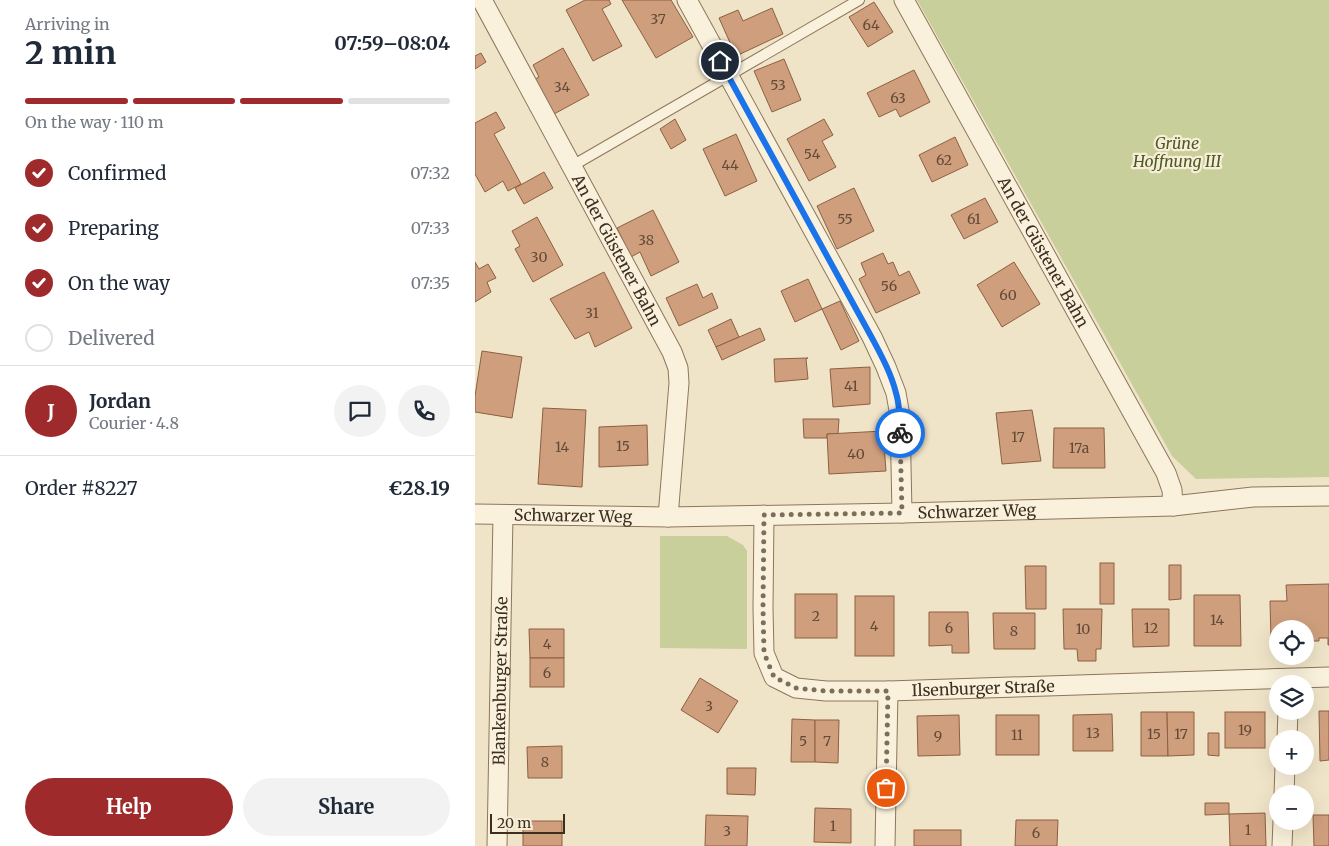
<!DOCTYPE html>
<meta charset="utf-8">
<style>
:root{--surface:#fff;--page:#f2f2f3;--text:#1f2937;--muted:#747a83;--line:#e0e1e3;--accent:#9e2a2b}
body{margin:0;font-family:Merriweather,serif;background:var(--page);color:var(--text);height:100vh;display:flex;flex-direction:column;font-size:19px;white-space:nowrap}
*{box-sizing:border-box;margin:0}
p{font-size:16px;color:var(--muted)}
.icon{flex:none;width:28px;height:28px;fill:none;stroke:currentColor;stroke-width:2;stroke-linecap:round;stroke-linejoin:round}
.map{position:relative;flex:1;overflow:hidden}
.drawer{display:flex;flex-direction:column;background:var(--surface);width:475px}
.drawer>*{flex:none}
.fabs{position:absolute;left:794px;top:620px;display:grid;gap:10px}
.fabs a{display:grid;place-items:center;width:45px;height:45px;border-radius:50%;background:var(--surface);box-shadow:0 5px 20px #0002;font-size:25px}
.scale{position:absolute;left:15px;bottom:12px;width:75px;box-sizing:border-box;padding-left:5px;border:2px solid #3d2e20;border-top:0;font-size:14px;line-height:18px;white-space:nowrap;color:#3d2e20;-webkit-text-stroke:4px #f7eed8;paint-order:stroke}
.pin{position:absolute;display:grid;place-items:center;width:42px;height:42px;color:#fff;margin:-21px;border:2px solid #fff;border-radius:50%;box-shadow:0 1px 5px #0007}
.courier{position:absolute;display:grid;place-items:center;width:50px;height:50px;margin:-25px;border:4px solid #1a73e8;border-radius:50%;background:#fff;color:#222;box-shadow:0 1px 6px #0007}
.overview em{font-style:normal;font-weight:700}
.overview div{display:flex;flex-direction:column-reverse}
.overview{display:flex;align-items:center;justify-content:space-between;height:85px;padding:0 25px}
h1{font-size:32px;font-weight:700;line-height:38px}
.bar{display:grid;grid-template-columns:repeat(4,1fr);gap:8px 5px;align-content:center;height:60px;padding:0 25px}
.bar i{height:6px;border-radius:4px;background:var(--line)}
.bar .active{background:var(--accent)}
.bar p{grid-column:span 4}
.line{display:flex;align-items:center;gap:12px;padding:0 25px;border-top:1px solid var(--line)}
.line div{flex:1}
.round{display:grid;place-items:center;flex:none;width:52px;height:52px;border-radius:26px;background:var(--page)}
ol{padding:0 25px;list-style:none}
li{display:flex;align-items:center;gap:15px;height:55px}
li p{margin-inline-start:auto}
li .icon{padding:5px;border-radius:50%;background:var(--accent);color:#fff;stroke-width:4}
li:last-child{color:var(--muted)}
li i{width:28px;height:28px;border:2px solid var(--line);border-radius:50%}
.button{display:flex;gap:10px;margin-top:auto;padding:10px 25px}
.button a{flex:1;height:58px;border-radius:30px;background:var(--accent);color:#fff;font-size:20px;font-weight:700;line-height:58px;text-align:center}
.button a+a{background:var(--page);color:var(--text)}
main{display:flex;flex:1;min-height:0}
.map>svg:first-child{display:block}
</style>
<main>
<section class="drawer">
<div class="overview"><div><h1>2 min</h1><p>Arriving in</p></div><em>07:59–08:04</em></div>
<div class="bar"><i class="active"></i><i class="active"></i><i class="active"></i><i></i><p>On the way · 110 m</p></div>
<ol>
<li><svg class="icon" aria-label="check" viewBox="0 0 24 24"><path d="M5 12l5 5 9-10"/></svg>Confirmed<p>07:32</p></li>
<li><svg class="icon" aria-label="check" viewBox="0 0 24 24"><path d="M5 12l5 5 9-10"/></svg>Preparing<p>07:33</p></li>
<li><svg class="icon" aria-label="check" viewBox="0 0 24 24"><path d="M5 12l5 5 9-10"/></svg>On the way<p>07:35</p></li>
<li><i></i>Delivered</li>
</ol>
<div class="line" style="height:90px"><b class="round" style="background:var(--accent);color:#fff">J</b><div><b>Jordan</b><p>Courier · 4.8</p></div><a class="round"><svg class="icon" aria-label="chat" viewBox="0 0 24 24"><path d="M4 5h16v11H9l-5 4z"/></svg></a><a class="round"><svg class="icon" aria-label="phone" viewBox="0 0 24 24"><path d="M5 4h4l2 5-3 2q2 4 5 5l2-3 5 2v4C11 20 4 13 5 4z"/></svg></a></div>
<div class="line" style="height:65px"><div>Order #8227</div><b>€28.19</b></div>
<div class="button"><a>Help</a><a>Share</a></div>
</section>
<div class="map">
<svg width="854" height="846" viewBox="0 0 854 846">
<rect width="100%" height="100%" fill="#f0e4c8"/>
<g fill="#c9cf9b">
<path d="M442,0H854V477L721,479L697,456Z"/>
<path d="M185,536H252L268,545L272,551V649L185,648Z"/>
</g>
<g fill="#cf9f7d" stroke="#8d5f41">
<path d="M110,0H134L136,4L127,9L147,46L118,61L91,10Z"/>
<path d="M147,0H196L218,37L181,58Z"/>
<path d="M399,2L418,32L393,47L374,17Z"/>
<path d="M297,8L308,34L261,56L244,18L263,10L268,21Z"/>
<path d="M88,48L114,95L79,114L60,79L64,77L58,65Z"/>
<path d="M6,53L11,62L0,69V56Z"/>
<path d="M309,59L326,100L297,112L279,71Z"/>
<path d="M439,70L455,102L425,117L421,109L404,117L392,93Z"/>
<path d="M21,112L30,128L19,134L46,184L33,191L28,181L10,192L0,174V123Z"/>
<path d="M200,119L211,140L196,149L185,129Z"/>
<path d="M349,119L358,135L347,141L361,167L334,181L312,139Z"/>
<path d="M261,134L282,181L250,196L228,149Z"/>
<path d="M480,137L493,165L457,182L444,155Z"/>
<path d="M69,172L78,188L49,204L40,188Z"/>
<path d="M379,188L399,231L362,249L342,206Z"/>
<path d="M510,198L523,222L489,239L476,215Z"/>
<path d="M178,210L204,262L176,276L165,252L156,257L142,228Z"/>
<path d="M62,217L88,265L58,282L40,249L45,246L37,231Z"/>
<path d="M408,253L413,264L418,262L424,276L434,271L445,293L401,313L384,279L391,275L386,263Z"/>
<path d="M0,262L4,269L13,264L21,278L12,282L16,292L0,302Z"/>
<path d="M539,262L565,304L527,327L502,285Z"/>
<path d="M129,272L157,328L120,347L114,332L100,339L75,299Z"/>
<path d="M333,279L347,309L320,322L306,291Z"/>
<path d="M222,284L228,298L237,293L243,308L204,326L191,298Z"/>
<path d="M365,301L384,341L366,350L347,309Z"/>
<path d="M256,319L264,337L241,347L233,330Z"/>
<path d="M285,328L290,340L247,360L241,347Z"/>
<path d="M7,351L47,357L37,418L0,412V396Z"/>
<path d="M333,358L331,359L333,379L300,382L299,359Z"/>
<path d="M395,367V404L358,407L355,369Z"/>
<path d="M68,408L111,410L107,487L63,484Z"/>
<path d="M557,410L566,461L527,464L521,413Z"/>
<path d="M328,419H364L363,434H352V438H329Z"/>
<path d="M172,425L173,465L124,467V427Z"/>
<path d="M579,428H629L630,468H578Z"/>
<path d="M408,431L411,471L354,474L352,434Z"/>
<rect x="625" y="563" width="14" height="41"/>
<path d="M694,565H706V599L694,600Z"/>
<path d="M550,566H571V609H551Z"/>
<path d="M854,584V645H853V638H844V641H830V629H802V639H796L795,601H812L811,585Z"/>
<rect x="320" y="594" width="42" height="44"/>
<path d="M719,595H765L766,646H719Z"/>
<rect x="380" y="596" width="39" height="60"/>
<path d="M588,609H627L626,649H621V661H603L602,649H589Z"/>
<path d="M657,609H694V646L658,647Z"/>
<path d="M454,612H493L494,653H477V645L454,646Z"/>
<path d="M518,613H560V649H519Z"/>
<path d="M54,629H89V658H55Z"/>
<rect x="55" y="658" width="34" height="29"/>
<path d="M225,678L263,701L243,733L206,710Z"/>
<path d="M844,711H854V760L845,761Z"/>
<path d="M666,712H692L693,756H666Z"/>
<path d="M692,712H719V755L693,756Z"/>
<rect x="750" y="712" width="40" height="36"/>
<path d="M637,714L638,751H598V715Z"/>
<path d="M484,715L485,755L443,756L442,716Z"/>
<rect x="521" y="715" width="43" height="40"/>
<path d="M317,719L340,720V762H316Z"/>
<path d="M340,720H364L363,763L340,762Z"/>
<path d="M733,733H744V756L733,755Z"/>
<path d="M87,746V778H53L52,747Z"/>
<path d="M252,768H281L280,795L252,794Z"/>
<path d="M730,803H754V814L730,815Z"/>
<path d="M340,808L376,809V843L339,842Z"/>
<path d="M790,813L791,846H755L754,814Z"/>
<path d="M231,815L273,816L272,846H230Z"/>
<path d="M838,815H854V846H839Z"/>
<path d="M541,820H583L582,846H540Z"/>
<rect x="48" y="821" width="39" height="25"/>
<rect x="439" y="830" width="47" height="16"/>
</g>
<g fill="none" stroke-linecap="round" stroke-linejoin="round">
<defs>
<path id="service" d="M97,166L384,0"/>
<g id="minor">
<path id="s1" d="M7,0L197,352L203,368L204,383L193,517"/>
<path d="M212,0L397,337L411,367L421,393L425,416L427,513"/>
<path id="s2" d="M429,0L691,473L697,490L698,506"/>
<path id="s3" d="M0,514L193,517L427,513L698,506L778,497L854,496"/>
<path id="s4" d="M289,515L288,608L289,653L299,677L321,688L351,691H413L854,677"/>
<path d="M812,739L813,711"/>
<path d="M809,794L810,766"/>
<path id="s5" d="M22,846L28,515"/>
<path d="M410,846L413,691"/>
<path d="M807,846L808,821"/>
</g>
</defs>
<use href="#service" stroke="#8d765c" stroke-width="12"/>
<use href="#minor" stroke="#8d765c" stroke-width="21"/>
<use href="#service" stroke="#faf1dc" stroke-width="10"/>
<use href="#minor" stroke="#faf1dc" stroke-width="19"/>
</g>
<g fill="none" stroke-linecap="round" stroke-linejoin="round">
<path stroke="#7c6e5b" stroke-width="5" stroke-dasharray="0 9" d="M411,788L413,691H351L321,688L299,677L289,653L288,608L289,515L427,513L425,433"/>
<path stroke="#1a73e8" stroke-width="6" d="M245,61L397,338C406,355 416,373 421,393C425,406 425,420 425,433"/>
</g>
<g text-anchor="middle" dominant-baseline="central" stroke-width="4.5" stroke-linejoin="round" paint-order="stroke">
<g font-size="14" fill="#624a37">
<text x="183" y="19">37</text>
<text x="396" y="25">64</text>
<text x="303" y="85">53</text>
<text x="87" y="87">34</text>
<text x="423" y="98">63</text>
<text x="337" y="154">54</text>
<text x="469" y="160">62</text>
<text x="255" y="165">44</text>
<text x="370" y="219">55</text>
<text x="499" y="219">61</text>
<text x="171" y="240">38</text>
<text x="64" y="257">30</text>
<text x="414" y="286">56</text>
<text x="533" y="295">60</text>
<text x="117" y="313">31</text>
<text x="376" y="386">41</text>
<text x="543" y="437">17</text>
<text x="148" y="446">15</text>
<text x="87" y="447">14</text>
<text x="604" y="448">17a</text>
<text x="381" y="454">40</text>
<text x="341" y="616">2</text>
<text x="742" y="620">14</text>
<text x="399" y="626">4</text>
<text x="474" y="628">6</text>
<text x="676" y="628">12</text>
<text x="608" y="629">10</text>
<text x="539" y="631">8</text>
<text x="72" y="644">4</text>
<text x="72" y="673">6</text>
<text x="234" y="706">3</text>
<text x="770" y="730">19</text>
<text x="618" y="733">13</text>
<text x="679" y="734">15</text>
<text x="706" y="734">17</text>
<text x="542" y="735">11</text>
<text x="463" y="736">9</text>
<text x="328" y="741">5</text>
<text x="352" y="741">7</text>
<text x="70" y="762">8</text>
<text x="358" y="826">1</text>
<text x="773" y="830">1</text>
<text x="252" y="831">3</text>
<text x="561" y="833">6</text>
</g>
<g font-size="16" font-style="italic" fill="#4d5a26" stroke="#f7eed8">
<text x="702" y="143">Grüne<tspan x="702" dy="18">Hoffnung III</tspan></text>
</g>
<g font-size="16" fill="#3d2e20" stroke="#f7eed8">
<text stroke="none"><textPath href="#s1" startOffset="284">An der Güstener Bahn</textPath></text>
<text stroke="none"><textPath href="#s2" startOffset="288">An der Güstener Bahn</textPath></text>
<text stroke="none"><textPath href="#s3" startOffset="502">Schwarzer Weg</textPath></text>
<text stroke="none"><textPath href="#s3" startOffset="98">Schwarzer Weg</textPath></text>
<text stroke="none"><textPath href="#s5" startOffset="165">Blankenburger Straße</textPath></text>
<text stroke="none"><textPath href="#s4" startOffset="376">Ilsenburger Straße</textPath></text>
</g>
</g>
</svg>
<div class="fabs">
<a><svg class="icon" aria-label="locate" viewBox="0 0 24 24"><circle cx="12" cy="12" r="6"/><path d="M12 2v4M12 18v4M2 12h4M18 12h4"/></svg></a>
<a><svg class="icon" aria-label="layers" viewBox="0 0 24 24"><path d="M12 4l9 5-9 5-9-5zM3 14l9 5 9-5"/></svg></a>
<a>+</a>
<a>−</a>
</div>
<div class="scale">20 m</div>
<div class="pin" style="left:411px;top:788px;background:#ea580c"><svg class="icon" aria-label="bag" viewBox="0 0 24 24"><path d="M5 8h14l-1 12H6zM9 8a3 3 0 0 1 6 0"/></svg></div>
<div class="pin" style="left:245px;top:61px;background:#1f2937"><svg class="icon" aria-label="home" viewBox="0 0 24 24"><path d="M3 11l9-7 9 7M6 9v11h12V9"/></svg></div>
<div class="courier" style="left:425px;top:433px"><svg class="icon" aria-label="bike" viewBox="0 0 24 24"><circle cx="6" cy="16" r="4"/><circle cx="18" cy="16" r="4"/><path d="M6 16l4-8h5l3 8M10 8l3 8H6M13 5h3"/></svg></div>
</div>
</main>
